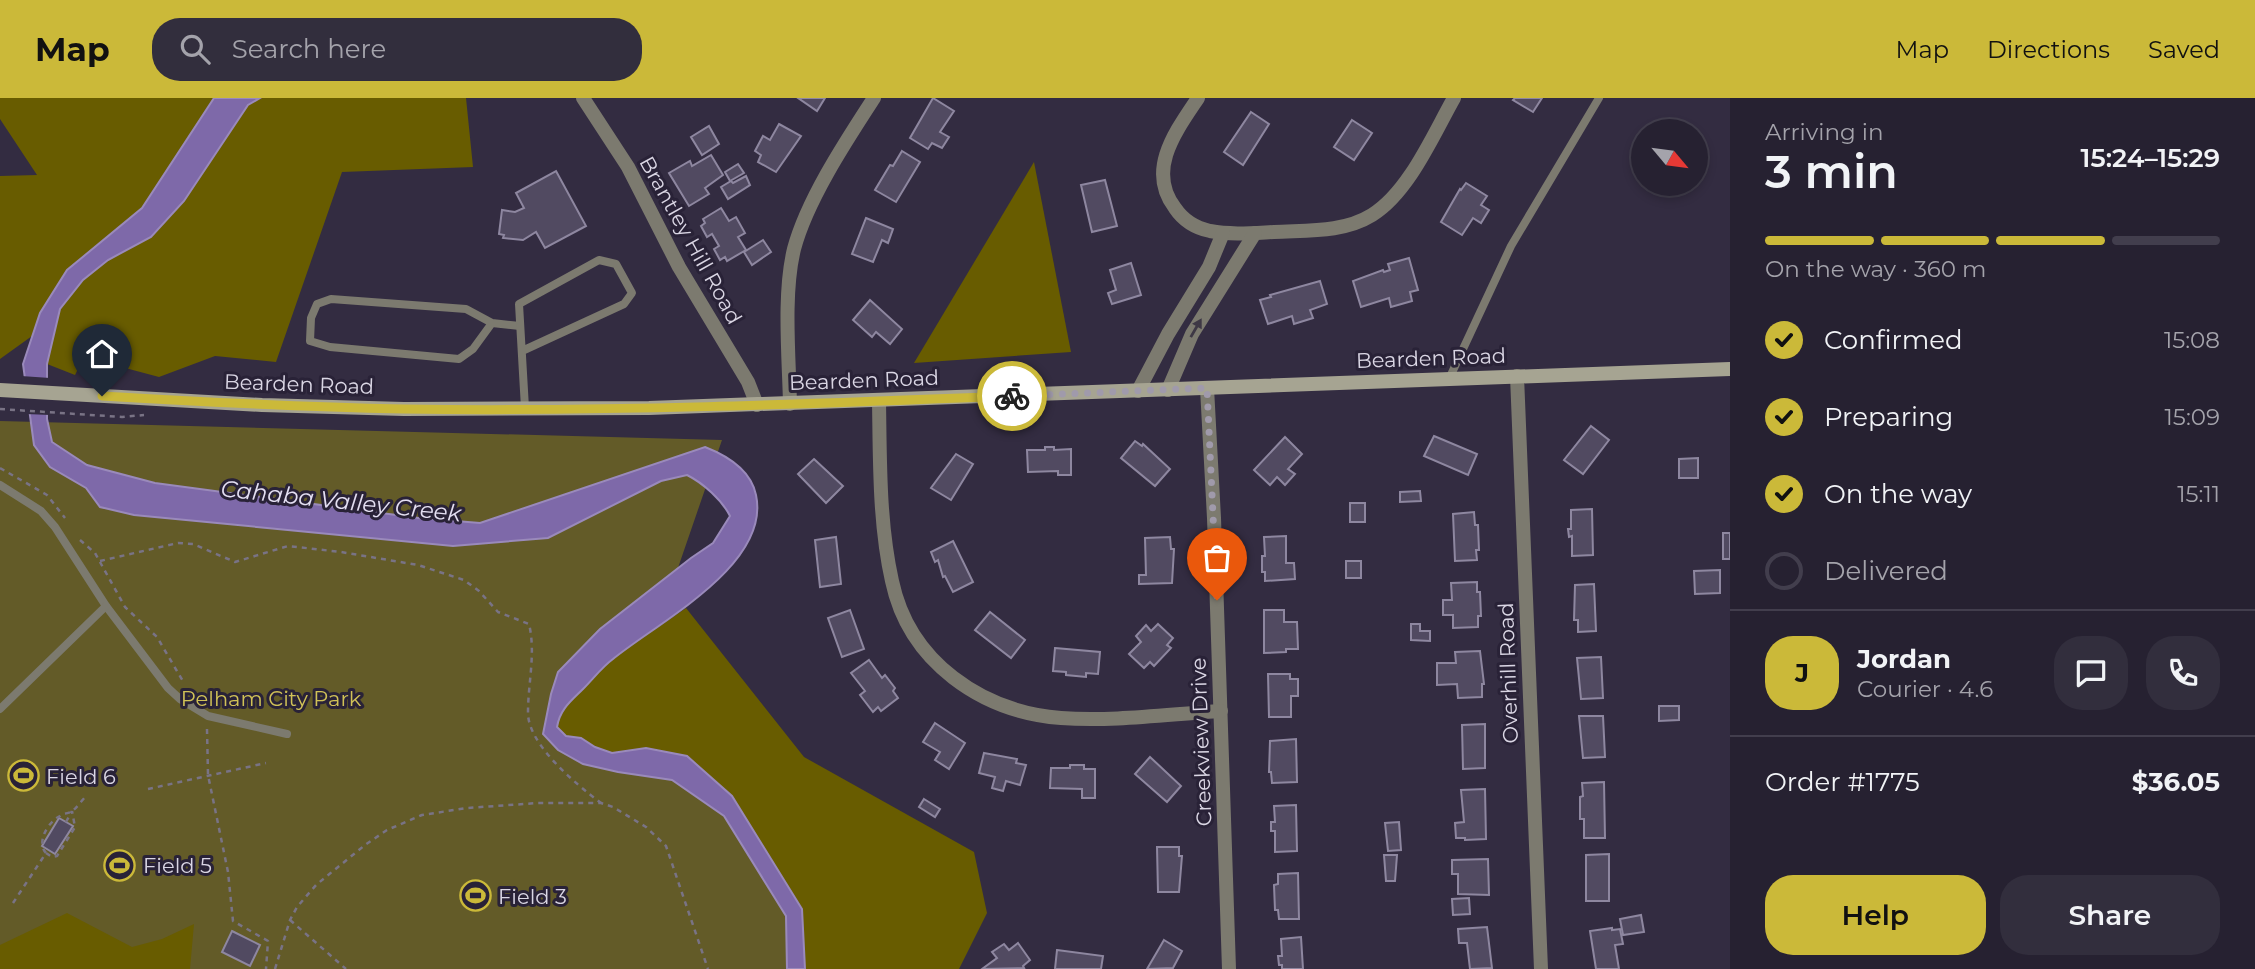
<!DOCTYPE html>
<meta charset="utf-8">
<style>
:root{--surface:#262131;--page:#322e3d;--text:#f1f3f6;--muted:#a4a3ab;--line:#423e4d;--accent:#cbb939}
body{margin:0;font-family:Montserrat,sans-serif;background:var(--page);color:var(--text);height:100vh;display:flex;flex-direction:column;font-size:26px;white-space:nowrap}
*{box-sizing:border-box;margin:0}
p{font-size:23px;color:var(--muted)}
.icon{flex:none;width:38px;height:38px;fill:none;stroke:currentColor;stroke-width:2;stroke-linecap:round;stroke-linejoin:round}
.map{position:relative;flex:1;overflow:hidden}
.panel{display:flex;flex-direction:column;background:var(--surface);width:525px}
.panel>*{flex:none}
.needle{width:46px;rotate:119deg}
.controls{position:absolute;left:1631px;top:21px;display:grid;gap:14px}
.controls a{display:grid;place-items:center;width:77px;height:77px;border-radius:50%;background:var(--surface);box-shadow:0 4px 10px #0003,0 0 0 2px var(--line);font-size:35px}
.pin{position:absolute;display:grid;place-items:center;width:60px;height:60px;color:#fff;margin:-72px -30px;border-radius:50% 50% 50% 0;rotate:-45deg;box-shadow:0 0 7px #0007}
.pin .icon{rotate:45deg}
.courier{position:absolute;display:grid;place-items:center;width:70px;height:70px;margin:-35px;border:5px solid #cbb939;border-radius:50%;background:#fff;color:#222;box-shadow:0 2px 9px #0007}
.headline em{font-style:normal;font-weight:600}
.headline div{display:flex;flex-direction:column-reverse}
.headline{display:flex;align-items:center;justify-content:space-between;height:119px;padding:0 35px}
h1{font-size:46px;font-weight:600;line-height:52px}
.bar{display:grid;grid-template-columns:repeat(4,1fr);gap:10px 7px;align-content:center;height:84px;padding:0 35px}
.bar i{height:9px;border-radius:5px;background:var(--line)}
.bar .current{background:var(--accent)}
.bar p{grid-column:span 4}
.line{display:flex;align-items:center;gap:18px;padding:0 35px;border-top:2px solid var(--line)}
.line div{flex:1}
.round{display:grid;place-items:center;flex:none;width:74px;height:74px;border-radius:28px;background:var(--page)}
ol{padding:0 35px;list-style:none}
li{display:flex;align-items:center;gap:21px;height:77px}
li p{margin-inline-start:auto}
li .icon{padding:7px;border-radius:50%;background:var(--accent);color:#111;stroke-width:4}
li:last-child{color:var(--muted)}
li i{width:38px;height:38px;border:4px solid var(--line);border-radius:50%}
.button{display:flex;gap:14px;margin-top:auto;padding:14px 35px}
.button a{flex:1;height:80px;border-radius:28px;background:var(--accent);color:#111;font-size:28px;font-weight:600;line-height:80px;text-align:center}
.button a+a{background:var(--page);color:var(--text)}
header{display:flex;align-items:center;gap:42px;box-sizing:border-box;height:98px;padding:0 35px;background:var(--accent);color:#111}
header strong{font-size:33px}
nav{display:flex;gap:38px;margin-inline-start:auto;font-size:24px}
.search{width:490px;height:63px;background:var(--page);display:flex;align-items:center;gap:18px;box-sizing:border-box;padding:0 24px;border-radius:28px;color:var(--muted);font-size:26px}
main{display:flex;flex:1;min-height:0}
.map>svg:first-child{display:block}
</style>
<header>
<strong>Map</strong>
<div class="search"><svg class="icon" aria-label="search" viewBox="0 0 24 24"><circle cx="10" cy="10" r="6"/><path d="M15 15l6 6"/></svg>Search here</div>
<nav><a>Map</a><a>Directions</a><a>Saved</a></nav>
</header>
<main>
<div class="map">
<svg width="1730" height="871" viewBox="0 0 1730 871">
<rect width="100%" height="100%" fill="#332c41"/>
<path fill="#635b28" d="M0,323L722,342L648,557L817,871H0Z"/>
<g fill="#685c00">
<path d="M0,0H214L142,110L68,172L40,215L32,238L0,261V78L37,77L0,21Z"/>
<path d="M260,0H466L473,69L342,74L276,264L215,258L159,279L84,259L75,277L47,266L60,211L83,182L108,162L151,139L184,102L248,7Z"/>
<path d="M1034,64L1071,254L914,265Z"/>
<path d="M686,510L804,659L974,754L987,815L959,871H805L802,811L732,698L687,658L646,650L612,655L595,649L581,640L566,638L557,629L559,615L612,561Z"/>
<path d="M67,815L132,849L162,841L194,826L190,871H0V847Z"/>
</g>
<path fill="#7e69a9" stroke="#9a8abb" stroke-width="2" d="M214,0H260L248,7L184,103L151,139L108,162L83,182L60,211L47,266V321L52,344L87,367L155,385L419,420L480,425L705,349C728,358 751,372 756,397C771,467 658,524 613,561C602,569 593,581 583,591C571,603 560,611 557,629L566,638L581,640L595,649L612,655L646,650L687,658L732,698L802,811L805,871H787L786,818L724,718L672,682L618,674L583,666L558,652L543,636L551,596L558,574L600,531L691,460L713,445L730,418C722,402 703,385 687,377L661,383L548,440L453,448L134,417L100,409L86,390L50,369L34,347L23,266L40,215L67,172L142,110Z"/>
<path fill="#332c41" d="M21,278L50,280V317L26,316Z"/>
<g fill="#514a61" stroke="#8e87a0" stroke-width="2">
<path d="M798,0H825L817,13Z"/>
<path d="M933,0L954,13L940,34L949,39L942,50L932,45L928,51L910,40Z"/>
<path d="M1515,0H1542L1533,14L1513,2Z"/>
<path d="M1251,14L1269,26L1243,67L1224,54Z"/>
<path d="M1352,22L1372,35L1354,62L1334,49Z"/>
<path d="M779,26L801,38L776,74L758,64L761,57L755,53L763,38L770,42Z"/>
<path d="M709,28L719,46L702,57L691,39Z"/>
<path d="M902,53L920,64L896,104L875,92L890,67L893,68Z"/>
<path d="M711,57L723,77L705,90L709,96L689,108L669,75L690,63L692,68Z"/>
<path d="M738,66L744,75L730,83L725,74Z"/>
<path d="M556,73L586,128L545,150L536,134L523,142L503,140L504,137L499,136L502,112L515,114L524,110L516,95Z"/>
<path d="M746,78L750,87L728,101L721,89L731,83L733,85Z"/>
<path d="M1105,82L1117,128L1092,134L1081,87Z"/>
<path d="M1466,85L1487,98L1481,107L1489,112L1481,125L1473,120L1462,137L1441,124L1460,91L1461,92Z"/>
<path d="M721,110L729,123L736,119L745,135L738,139L746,152L727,163L725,159L720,162L714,151L719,148L712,136L707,139L701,128L705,125L703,121Z"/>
<path d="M866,120L893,131L888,145L882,142L873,164L852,156Z"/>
<path d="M763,142L771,154L752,167L744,154Z"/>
<path d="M1409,160L1418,192L1410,194L1412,203L1391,209L1389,200L1361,209L1353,183L1383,172L1384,174L1390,172L1388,166Z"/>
<path d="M1131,165L1141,197L1112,206L1108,195L1116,192L1110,172Z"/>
<path d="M1320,183L1327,206L1310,212L1313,220L1294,226L1292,218L1268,226L1260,202L1271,199L1270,197Z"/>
<path d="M870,202L902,231L890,246L876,234L872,239L853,222Z"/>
<path d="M1591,328L1609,342L1583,376L1564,362Z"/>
<path d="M1434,338L1477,356L1468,377L1424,358Z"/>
<path d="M1285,339L1302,356L1288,371L1295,376L1285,387L1277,379L1270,387L1254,372Z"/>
<path d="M1135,343L1142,348L1143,346L1170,371L1155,388L1121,360Z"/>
<path d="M1045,349H1054V352L1071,351V377H1058V373L1028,374L1027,352H1045Z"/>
<path d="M956,356L973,366L951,402L931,390Z"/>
<path d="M1698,360V380H1679V361Z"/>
<path d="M814,361L843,388L826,405L798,376Z"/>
<path d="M1420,393L1421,403L1400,404V394Z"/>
<rect x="1350" y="405" width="15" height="19"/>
<path d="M1592,411L1593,457L1572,458V438L1569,439L1568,431H1571V412Z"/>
<path d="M1474,414L1475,427H1478L1479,452H1476L1477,462L1455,463L1453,416Z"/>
<rect x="1723" y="435" width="7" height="26"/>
<path d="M1286,438V465H1294L1295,481L1265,483V474H1262V458H1265L1264,439Z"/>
<path d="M836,439L841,486L820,489L815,442Z"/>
<path d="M1170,439L1171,451H1174L1172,485L1139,486V477H1146L1145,440Z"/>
<path d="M953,443L973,484L953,494L945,478L943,479L938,462L935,464L931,454Z"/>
<rect x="1346" y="463" width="15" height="17"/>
<path d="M1720,472V495L1695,496L1694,473Z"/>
<path d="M1477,484V494H1480L1481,518H1478V529L1453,530V517H1443V502H1452L1451,485Z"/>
<path d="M1594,486L1596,533L1578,534V522H1574L1575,487Z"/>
<path d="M850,512L864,551L842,559L828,520Z"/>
<path d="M1264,512H1284V524H1297L1298,551H1286V554L1264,555Z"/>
<path d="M990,514L1025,542L1011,560L975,532Z"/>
<path d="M1158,526L1173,540L1167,547L1171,550L1154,568L1150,564L1144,570L1129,556L1141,544L1136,538L1146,527L1151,533Z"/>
<path d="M1411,526H1420V533H1430V543L1411,542Z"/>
<path d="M1055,550L1100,554L1098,576L1086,575V579L1066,577V574L1053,573Z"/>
<path d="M1480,553L1484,586H1482V599L1458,600L1457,586L1437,587V565H1456L1455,554Z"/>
<path d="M1601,559L1603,600L1581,601L1577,560Z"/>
<path d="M869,562L882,580L885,577L895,590L893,593L898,600L881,613L878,609L873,614L860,597L865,593L851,575Z"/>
<path d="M1268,576H1290V581H1298V598H1291V619H1269Z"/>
<path d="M1659,608H1679V622L1659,623Z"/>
<path d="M1579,618H1603L1605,659L1583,660Z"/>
<path d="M935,625L965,645L949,671L935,662L940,654L923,644Z"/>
<path d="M1485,626V670L1463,671L1462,627Z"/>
<path d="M1296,641L1297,684L1272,685L1271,674H1269L1270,643Z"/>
<path d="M984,655L1017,661L1016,665L1026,667L1020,687L1006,683L1003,693L992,690L995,679L979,675Z"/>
<path d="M1150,659L1181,688L1167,704L1135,676Z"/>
<path d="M1070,667H1084V671H1095V700H1082V691L1050,690L1051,670H1070Z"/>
<path d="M1604,684L1605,740H1584V721H1580V699L1583,698L1582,685Z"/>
<path d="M1485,691L1486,741L1465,742V740H1456L1455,725L1464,724L1461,692Z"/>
<path d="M924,701L940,711L935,719L919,709Z"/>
<path d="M1296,707L1297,753L1275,754V733H1271V724H1275L1274,708Z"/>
<path d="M59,720L73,728L55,756L42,748Z"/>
<path d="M1399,724L1401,752L1388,753L1385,725Z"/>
<path d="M1157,749H1179V758H1182L1179,794H1158Z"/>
<path d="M1609,756V803H1586V757Z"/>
<path d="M1384,757H1397L1395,783H1386Z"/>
<path d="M1488,761L1489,797L1458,796V776H1452V762Z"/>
<path d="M1298,775L1299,821H1279L1278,812H1275L1274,787L1278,786V776Z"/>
<path d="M1469,800L1470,816L1453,817L1452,801Z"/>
<path d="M1641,817L1644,834L1623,837L1620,821Z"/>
<path d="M1487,829L1492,870L1470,871L1467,845H1459L1458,831Z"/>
<path d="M1612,830V832L1620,831L1623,846L1615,847L1619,871H1596L1590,833Z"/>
<path d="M232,833L260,847L250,868L222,854Z"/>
<path d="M1301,839L1303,871H1282V867H1279L1278,858H1282L1281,841Z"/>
<path d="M1164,842L1182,853L1173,870L1147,871Z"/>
<path d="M1018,845L1030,862L1023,868L1024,870L982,871L997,860L992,854L1004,846L1009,852Z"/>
<path d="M1057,852L1103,858L1101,871H1055Z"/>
</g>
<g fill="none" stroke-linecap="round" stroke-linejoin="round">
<g stroke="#797385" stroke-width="2.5" stroke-dasharray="5 5" stroke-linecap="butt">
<path d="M0,311L122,319L144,317"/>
<path d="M0,370L47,397L65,420"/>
<path d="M80,442L95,455L125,509L157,539L184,585"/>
<path d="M100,463L178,445L193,446L235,464L288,448L341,454L418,467L464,482L479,493L498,514L529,526C536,555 528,585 528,614C527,646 577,687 601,705"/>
<path d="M207,631L208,677L228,774L233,823L268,843L266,871"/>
<path d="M148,691L266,665"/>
<path d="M66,724L72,713"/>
<path d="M46,755L52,759L57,758L75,729L72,713"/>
<path d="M13,805L46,755C36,744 48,724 60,718C62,716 69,715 71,714C77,710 82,702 87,697"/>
<path d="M290,822L346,871"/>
<path d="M275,871L290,822L297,809L316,787L365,747L387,732L422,717L467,710L538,705H601L613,709L646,729L666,748L708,871"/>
</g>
<g stroke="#7c7a6f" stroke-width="8">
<path d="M492,225L473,251L459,261L330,249L310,243L311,220L317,206L331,201L466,211L492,225L520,228"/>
<path d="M522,253L624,206L632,195L616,166L599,162L519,206L525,310"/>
<path d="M1449,281L1511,148L1599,0"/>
<path d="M0,387L41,413L55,429L106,508L168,590L180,601L208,618L287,636"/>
<path d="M0,611L106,508"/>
</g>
<g stroke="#7c7a6f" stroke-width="14">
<path d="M583,0L628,69L679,169L748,284L757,307"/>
<path d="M1198,0C1176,33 1146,72 1175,110C1183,122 1196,130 1210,133C1231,137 1253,135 1274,134C1306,132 1343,135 1372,117C1409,94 1433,37 1454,0"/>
<path d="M1517,278L1541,871"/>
<path d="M1207,290L1214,420L1229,871"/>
<path d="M1168,292L1192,236L1255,135"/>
<path d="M1138,293L1168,236L1209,169L1223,135"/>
<path d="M879,303C880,363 879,425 892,483C909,564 982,614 1061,620C1111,624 1170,616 1221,613"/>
<path d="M790,306C789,259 783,196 794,151C807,102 846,43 874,0"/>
</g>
<path stroke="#a6a492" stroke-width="14" d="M0,292L262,307L404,311L649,310L1730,271"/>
</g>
<defs><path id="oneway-solid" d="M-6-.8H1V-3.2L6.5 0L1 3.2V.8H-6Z" transform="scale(1.75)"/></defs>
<use fill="#3e3845" href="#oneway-solid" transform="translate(1196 230) rotate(-60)"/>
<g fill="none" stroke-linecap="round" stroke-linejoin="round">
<path stroke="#a09aab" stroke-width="7" stroke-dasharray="0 12.6" d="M1012,298L1207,290L1217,502"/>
<path stroke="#cbb939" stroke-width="9" d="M102,298C202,304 302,309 403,311C606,314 809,306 1012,298"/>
</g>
<defs>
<symbol id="stadium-ring" viewBox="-11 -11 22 22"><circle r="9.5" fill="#292237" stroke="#cbb939" stroke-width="1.5"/><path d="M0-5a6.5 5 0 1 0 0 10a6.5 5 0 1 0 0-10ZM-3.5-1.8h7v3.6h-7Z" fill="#cbb939"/></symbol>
</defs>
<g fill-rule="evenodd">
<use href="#stadium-ring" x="6" y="660" width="35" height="35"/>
<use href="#stadium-ring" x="102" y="750" width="35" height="35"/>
<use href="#stadium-ring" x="458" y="780" width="35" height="35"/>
</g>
<g text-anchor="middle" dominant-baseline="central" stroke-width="6" stroke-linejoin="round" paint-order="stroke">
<g font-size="21" fill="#dad6e4" stroke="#292237">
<text transform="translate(691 142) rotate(61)">Brantley Hill Road</text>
<text transform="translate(1431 260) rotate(-2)">Bearden Road</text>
<text transform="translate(864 282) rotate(-2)">Bearden Road</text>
<text transform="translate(299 286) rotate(2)">Bearden Road</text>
<text transform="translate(1508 575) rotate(-92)">Overhill Road</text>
<text transform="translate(1201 644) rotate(-92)">Creekview Drive</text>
</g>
<g font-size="21" fill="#d1c257" stroke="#292237">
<text x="271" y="600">Pelham City Park</text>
</g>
<g font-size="21" fill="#dad6e4" stroke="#292237" text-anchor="start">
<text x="46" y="678">Field 6</text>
<text x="143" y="767">Field 5</text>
<text x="498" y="798">Field 3</text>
</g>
<g font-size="23" font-style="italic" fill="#e4dff2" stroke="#292237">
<text transform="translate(341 403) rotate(6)">Cahaba Valley Creek</text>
</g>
</g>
</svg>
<div class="controls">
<a><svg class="needle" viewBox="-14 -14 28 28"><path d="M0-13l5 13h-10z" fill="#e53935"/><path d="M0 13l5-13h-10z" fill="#a4a3ab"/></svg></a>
</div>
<div class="pin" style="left:1217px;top:502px;background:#ea580c"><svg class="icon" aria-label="bag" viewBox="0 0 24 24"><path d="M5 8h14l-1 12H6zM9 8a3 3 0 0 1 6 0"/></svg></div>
<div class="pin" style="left:102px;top:298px;background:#1f2937"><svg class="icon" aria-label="home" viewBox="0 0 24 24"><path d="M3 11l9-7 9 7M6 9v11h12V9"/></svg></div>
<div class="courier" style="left:1012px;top:298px"><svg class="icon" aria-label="bike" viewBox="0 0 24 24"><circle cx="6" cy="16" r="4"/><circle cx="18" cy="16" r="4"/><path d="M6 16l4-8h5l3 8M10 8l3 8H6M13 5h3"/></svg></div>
</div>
<section class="panel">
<div class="headline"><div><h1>3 min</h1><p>Arriving in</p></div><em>15:24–15:29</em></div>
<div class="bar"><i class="current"></i><i class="current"></i><i class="current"></i><i></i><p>On the way · 360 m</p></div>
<ol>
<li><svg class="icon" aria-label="check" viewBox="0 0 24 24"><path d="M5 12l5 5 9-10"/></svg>Confirmed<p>15:08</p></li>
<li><svg class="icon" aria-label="check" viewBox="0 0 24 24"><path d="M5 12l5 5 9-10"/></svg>Preparing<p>15:09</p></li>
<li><svg class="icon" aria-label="check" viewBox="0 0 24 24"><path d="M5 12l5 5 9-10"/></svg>On the way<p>15:11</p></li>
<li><i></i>Delivered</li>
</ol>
<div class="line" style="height:126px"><b class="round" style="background:var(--accent);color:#111">J</b><div><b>Jordan</b><p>Courier · 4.6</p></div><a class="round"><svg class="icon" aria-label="chat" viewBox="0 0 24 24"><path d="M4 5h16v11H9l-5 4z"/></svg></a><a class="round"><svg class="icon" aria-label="phone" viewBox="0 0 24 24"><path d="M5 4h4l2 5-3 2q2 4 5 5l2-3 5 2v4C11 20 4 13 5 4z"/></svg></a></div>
<div class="line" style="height:91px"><div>Order #1775</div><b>$36.05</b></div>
<div class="button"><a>Help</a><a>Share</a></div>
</section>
</main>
